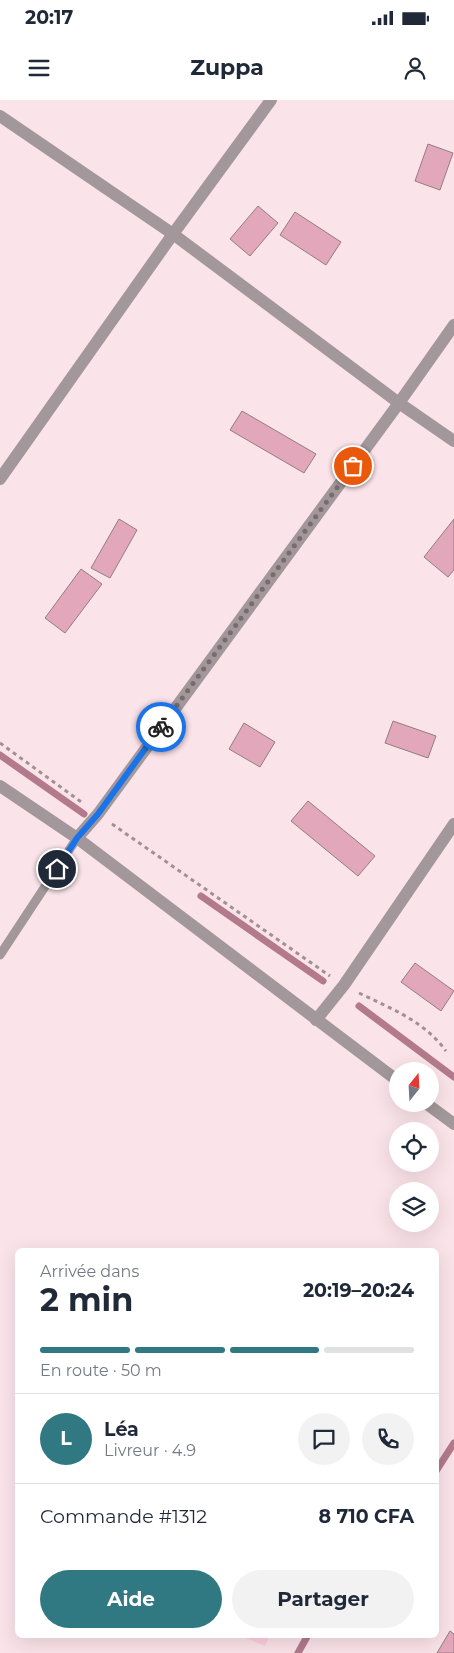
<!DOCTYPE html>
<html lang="fr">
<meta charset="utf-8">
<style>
:root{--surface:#fff;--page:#f2f2f3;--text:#1f2937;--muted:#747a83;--line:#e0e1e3;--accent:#307882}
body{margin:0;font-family:Montserrat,sans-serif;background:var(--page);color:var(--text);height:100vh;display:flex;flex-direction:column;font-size:19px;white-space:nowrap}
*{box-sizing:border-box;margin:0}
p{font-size:16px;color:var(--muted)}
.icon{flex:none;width:28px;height:28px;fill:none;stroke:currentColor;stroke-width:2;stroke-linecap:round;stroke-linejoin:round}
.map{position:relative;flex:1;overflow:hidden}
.details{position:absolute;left:15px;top:1148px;width:424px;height:390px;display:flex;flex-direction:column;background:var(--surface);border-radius:8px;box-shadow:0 5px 20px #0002}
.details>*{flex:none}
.needle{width:32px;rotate:18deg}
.controls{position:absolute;left:389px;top:962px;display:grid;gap:10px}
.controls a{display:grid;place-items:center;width:50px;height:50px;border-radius:50%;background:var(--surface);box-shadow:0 5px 20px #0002;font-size:25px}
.pin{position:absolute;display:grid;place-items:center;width:42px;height:42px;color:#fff;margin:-21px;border:2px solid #fff;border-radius:50%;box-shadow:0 1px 5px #0007}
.courier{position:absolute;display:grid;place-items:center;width:50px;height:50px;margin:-25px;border:4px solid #1a73e8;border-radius:50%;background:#fff;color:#222;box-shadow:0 1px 6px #0007}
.headline em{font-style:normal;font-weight:700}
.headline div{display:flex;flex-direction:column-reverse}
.headline{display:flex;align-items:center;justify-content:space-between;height:85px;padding:0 25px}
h1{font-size:32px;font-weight:700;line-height:38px}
.bar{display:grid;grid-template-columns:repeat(4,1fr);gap:8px 5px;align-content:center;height:60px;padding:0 25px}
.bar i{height:6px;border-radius:4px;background:var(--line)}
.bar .selected{background:var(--accent)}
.bar p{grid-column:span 4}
.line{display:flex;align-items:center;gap:12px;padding:0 25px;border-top:1px solid var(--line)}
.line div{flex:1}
.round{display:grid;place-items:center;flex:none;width:52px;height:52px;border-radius:26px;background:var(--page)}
.action{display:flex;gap:10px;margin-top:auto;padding:10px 25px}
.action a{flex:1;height:58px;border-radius:30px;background:var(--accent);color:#fff;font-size:20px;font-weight:700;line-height:58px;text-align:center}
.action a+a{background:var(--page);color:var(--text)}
.status{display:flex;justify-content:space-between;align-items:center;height:35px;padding:0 25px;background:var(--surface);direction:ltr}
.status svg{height:14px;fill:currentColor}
header{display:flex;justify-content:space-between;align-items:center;height:65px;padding:0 25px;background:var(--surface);font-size:22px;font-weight:700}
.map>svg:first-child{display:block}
</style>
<div class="status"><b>20:17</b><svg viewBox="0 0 49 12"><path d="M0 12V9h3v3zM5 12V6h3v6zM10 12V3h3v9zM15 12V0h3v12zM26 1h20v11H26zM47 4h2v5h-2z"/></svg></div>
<header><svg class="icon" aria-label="menu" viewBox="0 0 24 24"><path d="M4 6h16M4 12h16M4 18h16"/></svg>Zuppa<svg class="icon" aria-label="person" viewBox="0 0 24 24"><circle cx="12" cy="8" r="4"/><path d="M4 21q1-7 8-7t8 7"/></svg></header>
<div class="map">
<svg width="454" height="1553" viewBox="0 0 454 1553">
<rect width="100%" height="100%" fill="#fbe3ea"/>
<path fill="#fecedd" d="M238,1535H270L265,1546Z"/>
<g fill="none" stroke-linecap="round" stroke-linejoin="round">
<g stroke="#b37a8d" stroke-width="7">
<path d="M0,655L84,714"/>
<path d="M201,796L323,881"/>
<path d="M359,906L454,977"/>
<path d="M436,1371L454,1343"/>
<path d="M298,1553L308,1535"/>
</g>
</g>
<g fill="#e2a7ba" stroke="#937d84">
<path d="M428,44L453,53L440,90L415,81Z"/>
<path d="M258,106L278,123L250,156L230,139Z"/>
<path d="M295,112L341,142L326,165L280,135Z"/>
<path d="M242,311L316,354L304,373L230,330Z"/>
<path d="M119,419L137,430L110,478L91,468Z"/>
<path d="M454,419V470L448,477L424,457Z"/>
<path d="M81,469L102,484L65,533L45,518Z"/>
<path d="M393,621L436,636L428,658L385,643Z"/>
<path d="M244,623L275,642L260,667L229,649Z"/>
<path d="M308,701L375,756L358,776L291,721Z"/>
<path d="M415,863L454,891L441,911L401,882Z"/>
<path d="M450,1531L454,1534V1553H437Z"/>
</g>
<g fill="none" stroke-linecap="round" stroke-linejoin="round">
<g stroke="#a19095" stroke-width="3" stroke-dasharray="4 4" stroke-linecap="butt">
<path d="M0,643L84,704"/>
<path d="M112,724L330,876"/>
<path d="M359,893C392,909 424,921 446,951"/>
</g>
<path stroke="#a2979a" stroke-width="9" d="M0,855L77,738"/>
<g stroke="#a2979a" stroke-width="12">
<path d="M0,16L173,134L399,303L454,341"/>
<path d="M0,379L173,134L271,0"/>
<path d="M0,686L77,738L398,981"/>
<path d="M77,738L98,714L399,303L454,225"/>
<path d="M316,920L344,885L454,724"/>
<path d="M427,1004L454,1024"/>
</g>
</g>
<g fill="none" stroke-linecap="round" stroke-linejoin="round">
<path stroke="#796b6f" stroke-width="5" stroke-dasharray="0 9" d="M161,627L353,366"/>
<path stroke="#1a73e8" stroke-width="6" d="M57,769L77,738L98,714L161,627"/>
</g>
</svg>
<div class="controls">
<a><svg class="needle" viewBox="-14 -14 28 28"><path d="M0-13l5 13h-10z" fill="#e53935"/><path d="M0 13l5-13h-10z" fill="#747a83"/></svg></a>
<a><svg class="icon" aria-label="locate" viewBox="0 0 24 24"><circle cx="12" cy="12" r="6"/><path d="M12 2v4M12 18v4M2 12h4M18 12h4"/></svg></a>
<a><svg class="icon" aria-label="layers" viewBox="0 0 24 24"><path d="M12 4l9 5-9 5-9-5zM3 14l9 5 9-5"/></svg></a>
</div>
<div class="pin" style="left:353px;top:366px;background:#ea580c"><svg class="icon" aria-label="bag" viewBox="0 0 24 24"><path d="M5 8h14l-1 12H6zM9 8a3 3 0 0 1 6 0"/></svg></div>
<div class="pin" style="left:57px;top:769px;background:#1f2937"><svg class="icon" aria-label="home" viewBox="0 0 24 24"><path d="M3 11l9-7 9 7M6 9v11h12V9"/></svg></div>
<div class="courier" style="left:161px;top:627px"><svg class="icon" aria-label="bike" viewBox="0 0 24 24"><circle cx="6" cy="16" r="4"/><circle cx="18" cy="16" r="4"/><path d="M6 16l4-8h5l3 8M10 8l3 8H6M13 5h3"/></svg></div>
<section class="details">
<div class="headline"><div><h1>2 min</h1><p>Arrivée dans</p></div><em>20:19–20:24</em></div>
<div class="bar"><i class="selected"></i><i class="selected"></i><i class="selected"></i><i></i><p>En route · 50 m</p></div>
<div class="line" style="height:90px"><b class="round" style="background:var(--accent);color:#fff">L</b><div><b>Léa</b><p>Livreur · 4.9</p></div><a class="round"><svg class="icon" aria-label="chat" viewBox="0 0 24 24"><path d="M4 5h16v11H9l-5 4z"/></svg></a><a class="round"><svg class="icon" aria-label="phone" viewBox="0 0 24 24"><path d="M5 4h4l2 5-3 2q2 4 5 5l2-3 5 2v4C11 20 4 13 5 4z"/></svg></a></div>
<div class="line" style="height:65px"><div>Commande #1312</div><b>8 710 CFA</b></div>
<div class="action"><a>Aide</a><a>Partager</a></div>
</section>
</div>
